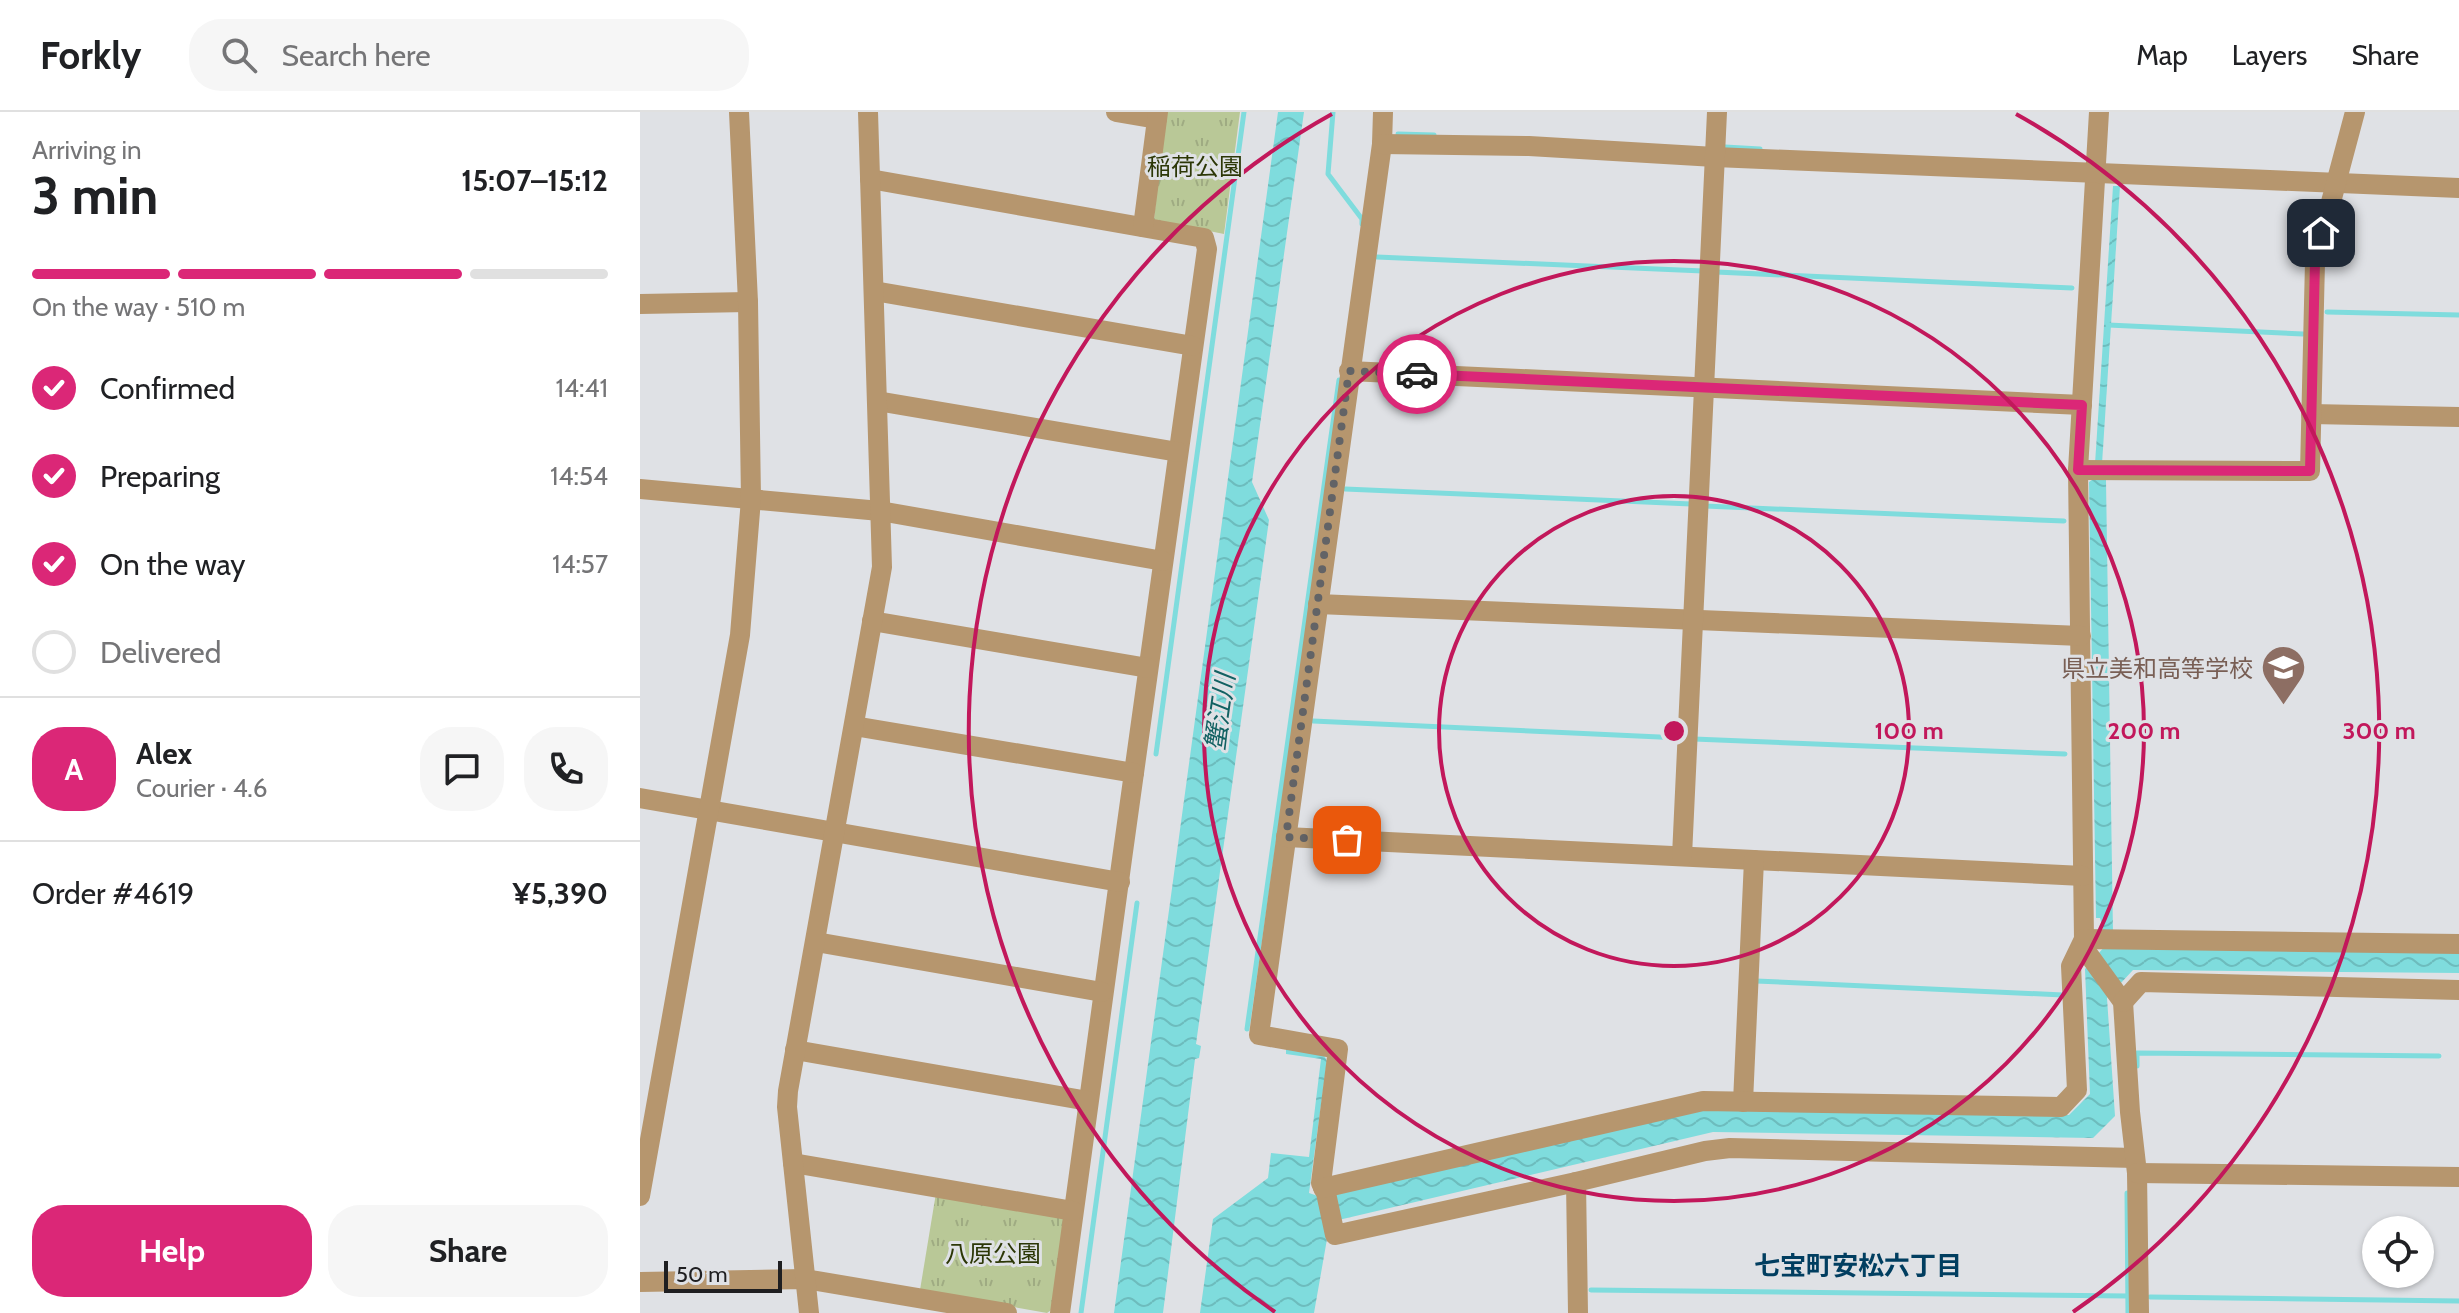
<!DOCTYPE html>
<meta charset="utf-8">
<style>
:root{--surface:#fff;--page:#f6f6f6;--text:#202124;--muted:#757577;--line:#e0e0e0;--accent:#db2777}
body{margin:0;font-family:Cabin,"Noto Sans JP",sans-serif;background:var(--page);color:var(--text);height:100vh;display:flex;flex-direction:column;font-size:30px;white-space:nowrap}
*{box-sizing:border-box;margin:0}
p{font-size:26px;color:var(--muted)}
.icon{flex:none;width:44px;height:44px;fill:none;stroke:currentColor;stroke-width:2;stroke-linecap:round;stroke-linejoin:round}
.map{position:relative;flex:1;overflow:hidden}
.details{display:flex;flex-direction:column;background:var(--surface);width:640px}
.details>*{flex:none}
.fabs{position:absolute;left:1722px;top:1104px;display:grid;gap:16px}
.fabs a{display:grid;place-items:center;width:72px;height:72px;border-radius:50%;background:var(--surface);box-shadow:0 2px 6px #0004;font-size:40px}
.scale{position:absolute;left:24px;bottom:20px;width:118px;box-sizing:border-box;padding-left:8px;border:4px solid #1f1f21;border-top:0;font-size:22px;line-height:28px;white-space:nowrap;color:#1f1f21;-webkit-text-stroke:6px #dfe1e5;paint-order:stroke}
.pin{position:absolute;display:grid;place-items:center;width:68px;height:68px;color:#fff;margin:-34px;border-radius:16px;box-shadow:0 4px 12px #0006}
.courier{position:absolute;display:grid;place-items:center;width:80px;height:80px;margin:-40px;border:6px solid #db2777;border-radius:50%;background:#fff;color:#222;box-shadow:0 2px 10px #0007}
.summary em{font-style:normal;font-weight:700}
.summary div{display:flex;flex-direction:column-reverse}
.summary{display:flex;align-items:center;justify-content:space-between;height:136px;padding:0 32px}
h1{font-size:52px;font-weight:700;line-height:60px}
.bar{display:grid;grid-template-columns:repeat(4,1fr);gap:12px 8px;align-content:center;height:96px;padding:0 32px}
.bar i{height:10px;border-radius:6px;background:var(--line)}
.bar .on{background:var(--accent)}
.bar p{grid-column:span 4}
.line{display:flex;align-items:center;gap:20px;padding:0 32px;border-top:2px solid var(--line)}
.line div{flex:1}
.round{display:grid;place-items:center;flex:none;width:84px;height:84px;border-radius:32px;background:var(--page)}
ol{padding:0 32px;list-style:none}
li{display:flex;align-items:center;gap:24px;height:88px}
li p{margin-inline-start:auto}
li .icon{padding:8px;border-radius:50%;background:var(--accent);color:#fff;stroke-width:4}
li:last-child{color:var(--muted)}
li i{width:44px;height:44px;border:4px solid var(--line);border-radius:50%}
.primary-button{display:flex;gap:16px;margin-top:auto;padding:16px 32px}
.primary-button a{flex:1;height:92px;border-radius:32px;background:var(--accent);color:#fff;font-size:32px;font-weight:700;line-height:92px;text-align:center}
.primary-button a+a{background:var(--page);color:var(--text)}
header{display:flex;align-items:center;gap:48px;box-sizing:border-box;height:112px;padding:0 40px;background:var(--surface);border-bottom:2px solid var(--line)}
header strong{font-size:38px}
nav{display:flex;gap:44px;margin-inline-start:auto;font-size:28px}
.search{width:560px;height:72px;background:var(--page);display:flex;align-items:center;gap:20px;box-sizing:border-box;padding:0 28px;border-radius:32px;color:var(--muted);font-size:30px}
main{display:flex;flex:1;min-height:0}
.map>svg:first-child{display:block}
</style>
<header>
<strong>Forkly</strong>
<div class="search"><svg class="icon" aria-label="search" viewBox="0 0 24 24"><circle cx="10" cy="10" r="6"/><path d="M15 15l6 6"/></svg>Search here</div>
<nav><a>Map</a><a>Layers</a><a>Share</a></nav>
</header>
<main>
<section class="details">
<div class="summary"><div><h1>3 min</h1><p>Arriving in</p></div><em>15:07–15:12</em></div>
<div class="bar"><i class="on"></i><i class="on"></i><i class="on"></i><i></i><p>On the way · 510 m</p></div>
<ol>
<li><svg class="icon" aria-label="check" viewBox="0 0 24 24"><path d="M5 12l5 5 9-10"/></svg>Confirmed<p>14:41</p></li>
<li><svg class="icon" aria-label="check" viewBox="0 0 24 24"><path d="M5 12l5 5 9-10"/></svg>Preparing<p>14:54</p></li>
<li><svg class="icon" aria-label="check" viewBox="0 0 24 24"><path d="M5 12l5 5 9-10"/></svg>On the way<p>14:57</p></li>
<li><i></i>Delivered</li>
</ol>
<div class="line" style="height:144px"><b class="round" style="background:var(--accent);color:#fff">A</b><div><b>Alex</b><p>Courier · 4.6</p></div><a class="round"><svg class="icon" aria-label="chat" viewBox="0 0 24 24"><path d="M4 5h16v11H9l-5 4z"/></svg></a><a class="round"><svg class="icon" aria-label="phone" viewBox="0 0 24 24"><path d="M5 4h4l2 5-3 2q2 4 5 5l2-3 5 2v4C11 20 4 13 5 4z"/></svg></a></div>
<div class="line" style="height:104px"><div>Order #4619</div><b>¥5,390</b></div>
<div class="primary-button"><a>Help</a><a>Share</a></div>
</section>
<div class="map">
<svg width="1819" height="1201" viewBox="0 0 1819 1201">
<defs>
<pattern id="park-tufts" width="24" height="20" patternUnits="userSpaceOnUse" patternTransform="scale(2)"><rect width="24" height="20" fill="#b9c897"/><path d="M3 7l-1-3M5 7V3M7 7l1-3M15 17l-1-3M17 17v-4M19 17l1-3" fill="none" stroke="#9fab82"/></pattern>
<pattern id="water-waves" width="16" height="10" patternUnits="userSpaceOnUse" patternTransform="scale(2)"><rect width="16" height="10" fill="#7fdcdd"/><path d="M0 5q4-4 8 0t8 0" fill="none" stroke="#6dbcbd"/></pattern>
</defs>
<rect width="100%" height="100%" fill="#dfe1e5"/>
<g fill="url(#park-tufts)">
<path d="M524,0H600L584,122L514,108Z"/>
<path d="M296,1081L420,1103L425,1110L414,1196L407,1201L280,1178Z"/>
</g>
<g fill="url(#water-waves)">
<path d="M638,0H664L612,370L629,408L556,932L561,934L559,946L555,947L523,1201H474Z"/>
<path d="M1473,74H1480L1462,352H1455Z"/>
<path d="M1456,365L1466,368L1473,821H1464L1460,806H1456L1449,370Z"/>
<path d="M1465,834L1819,838V861L1493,858L1467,886L1475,1004L1453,1026L1073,1020L690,1110L674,1201H560L573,1107L628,1066L631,1041L669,1045L681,947L646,942V937L684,943L687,949L669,1081L681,1085L1070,997L1429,1003L1450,982L1445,857Z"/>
</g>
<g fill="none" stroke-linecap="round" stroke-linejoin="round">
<g stroke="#7fdcdd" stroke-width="5">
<path d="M693,0L688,62L722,107V112"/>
<path d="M758,22L794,23"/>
<path d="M1085,35L1120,37"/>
<path d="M737,145L1063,159"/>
<path d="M1076,160L1432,176"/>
<path d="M1687,200L1819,203"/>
<path d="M1468,213L1663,222"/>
<path d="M705,377L1051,392"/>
<path d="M1065,394L1424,409"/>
<path d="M673,609L1041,626"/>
<path d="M1054,627L1425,642"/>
<path d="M516,642L604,0"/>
<path d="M1116,869L1423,883"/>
<path d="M607,917L699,268"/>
<path d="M1497,954V941L1799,944"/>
<path d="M1487,1081L1488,1201"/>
<path d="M951,1178L1488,1184"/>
<path d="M1510,1185L1819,1189"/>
<path d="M441,1201L497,791"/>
</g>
<g stroke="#b6966e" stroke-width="20">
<path d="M476,0L517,7"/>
<path d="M743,0L742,32L619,923L698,937L681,1071L686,1081L695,1123L936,1070L1065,1039L1090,1036L1495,1046"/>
<path d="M1459,0L1438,358L1444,827L1446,839L1483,890L1490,1000L1497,1061L1499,1201"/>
<path d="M742,32L889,34L1075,45L1819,76"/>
<path d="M230,67L564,126L567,137C517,492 468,846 420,1201"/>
<path d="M503,115L518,0"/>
<path d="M234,179L553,234"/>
<path d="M0,192L108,190"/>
<path d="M709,259L1442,293"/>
<path d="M237,289L538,340"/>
<path d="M1671,302L1819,305"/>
<path d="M1438,358L1670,359L1675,150L1715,0"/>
<path d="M0,377L240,399L523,449"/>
<path d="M678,492L1441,524"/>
<path d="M232,509L508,556"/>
<path d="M214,614L494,661"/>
<path d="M0,686L480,770"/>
<path d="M646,725L1443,764"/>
<path d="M1042,744L1077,0"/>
<path d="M176,830L462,880"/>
<path d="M1483,890L1501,870L1819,878"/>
<path d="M155,938L448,989"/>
<path d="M1103,990L1114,748"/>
<path d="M153,1051L433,1099"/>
<path d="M1497,1061L1819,1065"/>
<path d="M936,1070L938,1201"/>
<path d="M683,1076L1063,989L1421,995L1437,978L1431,854L1444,827L1819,832"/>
<path d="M0,1084L100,523L111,387L108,190L99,0"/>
<path d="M0,1170L165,1167L367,1201"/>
<path d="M169,1201L147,995L148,979L242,455L228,0"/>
</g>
</g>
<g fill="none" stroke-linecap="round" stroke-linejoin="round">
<path stroke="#626366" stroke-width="8" stroke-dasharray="0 14.4" d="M707,728L646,725L709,259L777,262"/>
<path stroke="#db2777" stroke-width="10" d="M777,262L1442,293L1438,358L1670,359L1675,150L1681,121"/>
</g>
<g fill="none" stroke="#c2185b" stroke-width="4">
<circle cx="1034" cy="619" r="235"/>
<circle cx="1034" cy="619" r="470"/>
<path d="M635 1200A705 705 0 0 1 692 2M1376 2A705 705 0 0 1 1433 1200"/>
</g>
<defs>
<symbol id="school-pin" viewBox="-11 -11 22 30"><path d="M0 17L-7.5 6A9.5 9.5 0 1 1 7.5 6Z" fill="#8d6e63" stroke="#dfe1e5"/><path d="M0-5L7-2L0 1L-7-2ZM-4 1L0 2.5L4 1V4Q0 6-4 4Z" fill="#fff"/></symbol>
</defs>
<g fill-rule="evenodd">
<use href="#school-pin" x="1618" y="530" width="51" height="69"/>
</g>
<g text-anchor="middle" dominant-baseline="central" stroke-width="6" stroke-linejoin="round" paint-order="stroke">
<g font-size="24" fill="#2c3706" stroke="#dfe1e5">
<text x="555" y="54">稲荷公園</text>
<text x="353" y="1141">八原公園</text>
</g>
<g font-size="24" fill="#785e54" stroke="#dfe1e5" text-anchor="end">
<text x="1613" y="556">県立美和高等学校</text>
</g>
<g font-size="26" font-style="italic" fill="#116162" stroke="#dfe1e5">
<text transform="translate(580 600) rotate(-82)">蟹江川</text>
</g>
<g font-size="26" font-weight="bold" fill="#013e60" stroke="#dfe1e5">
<text x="1218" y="1154">七宝町安松六丁目</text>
</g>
</g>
<circle cx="1034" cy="619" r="12" fill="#c2185b" stroke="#dfe1e5" stroke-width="4"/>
<g font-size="24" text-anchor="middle" font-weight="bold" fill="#c2185b" stroke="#dfe1e5" stroke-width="6" stroke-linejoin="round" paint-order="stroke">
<text x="1269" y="627">100 m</text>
<text x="1504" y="627">200 m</text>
<text x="1739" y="627">300 m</text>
</g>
</svg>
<div class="fabs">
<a><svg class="icon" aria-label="locate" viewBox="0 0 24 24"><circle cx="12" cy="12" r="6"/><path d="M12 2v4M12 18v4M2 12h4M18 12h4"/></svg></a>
</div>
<div class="scale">50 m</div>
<div class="pin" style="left:707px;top:728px;background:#ea580c"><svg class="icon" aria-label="bag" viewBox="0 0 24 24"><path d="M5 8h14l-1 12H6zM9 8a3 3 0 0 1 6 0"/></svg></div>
<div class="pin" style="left:1681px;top:121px;background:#1f2937"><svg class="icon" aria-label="home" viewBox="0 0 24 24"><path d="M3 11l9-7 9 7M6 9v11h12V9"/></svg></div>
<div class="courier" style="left:777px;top:262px"><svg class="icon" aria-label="car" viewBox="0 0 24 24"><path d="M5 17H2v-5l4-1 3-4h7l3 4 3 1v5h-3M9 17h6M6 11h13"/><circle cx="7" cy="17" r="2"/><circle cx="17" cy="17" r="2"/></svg></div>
</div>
</main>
